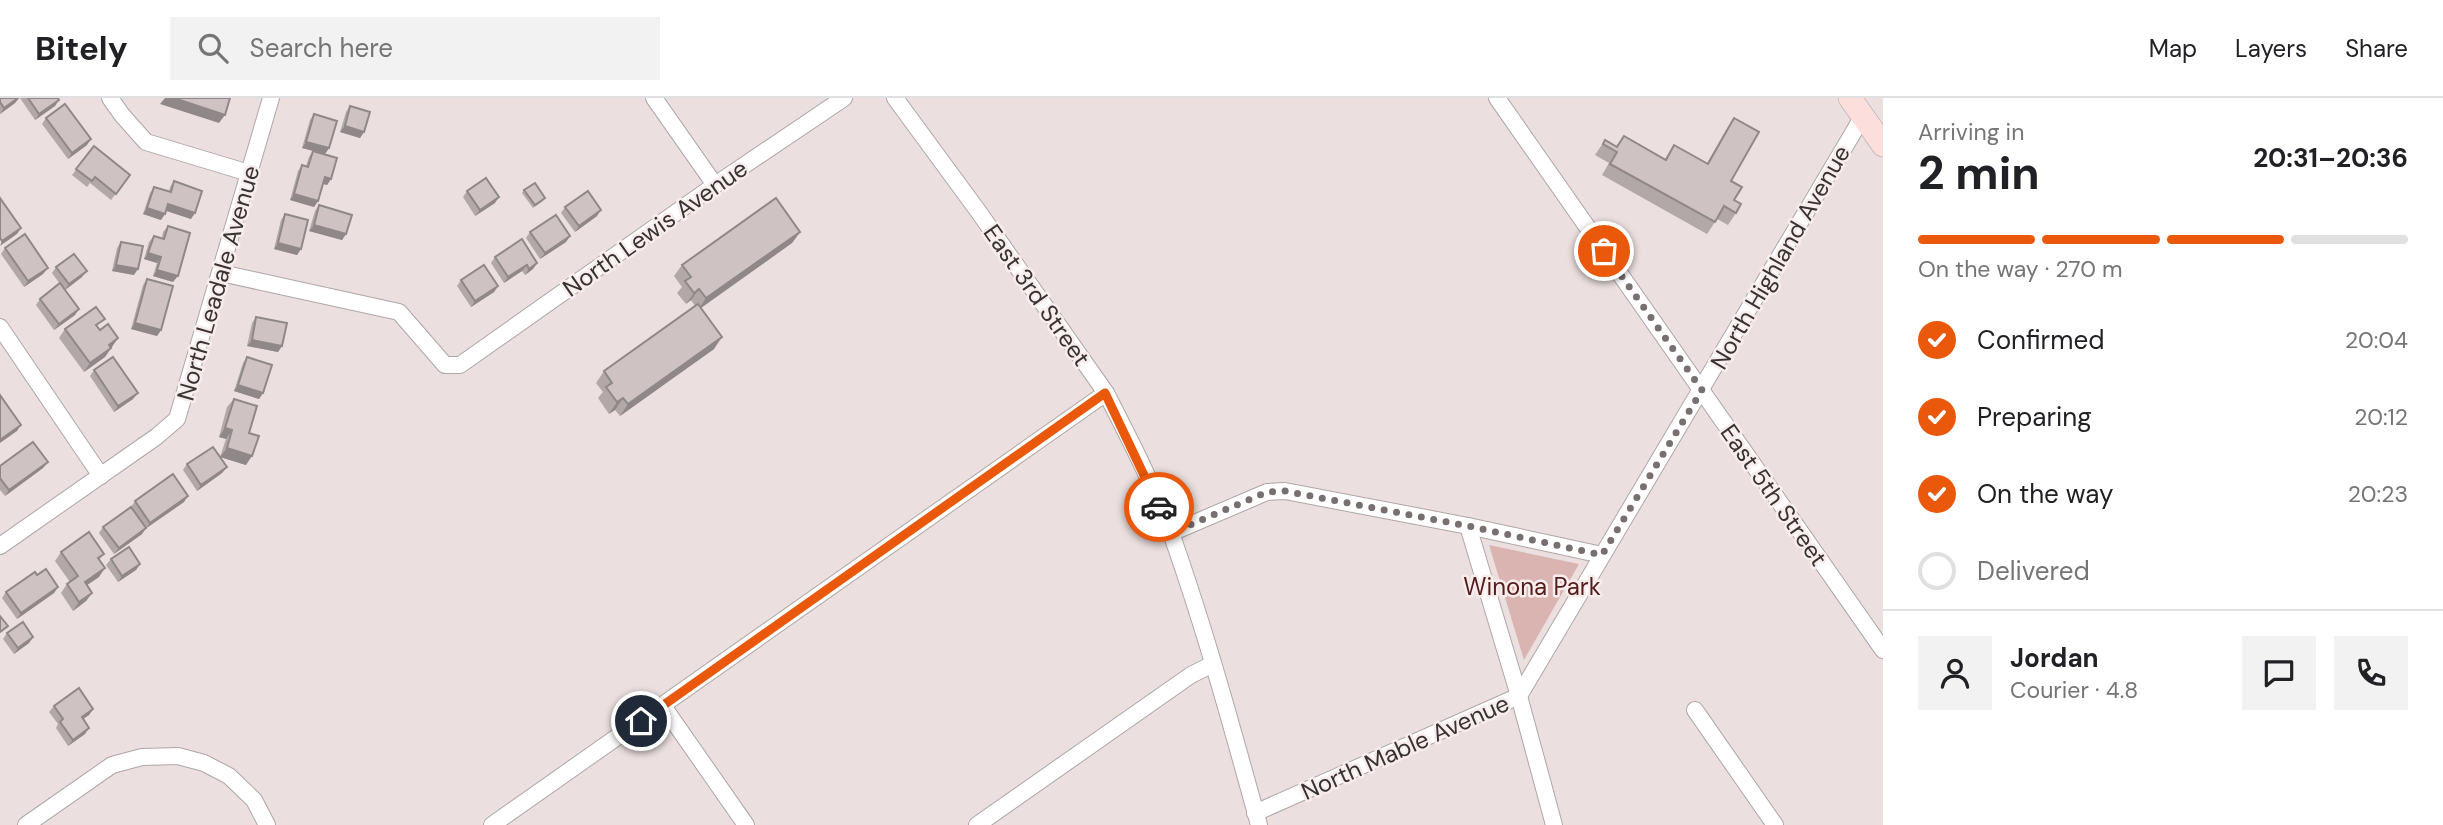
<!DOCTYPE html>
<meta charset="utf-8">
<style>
:root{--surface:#fff;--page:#f2f2f2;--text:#202124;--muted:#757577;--line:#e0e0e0;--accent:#ea580c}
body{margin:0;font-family:"DM Sans",sans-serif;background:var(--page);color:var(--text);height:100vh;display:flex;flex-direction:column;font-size:26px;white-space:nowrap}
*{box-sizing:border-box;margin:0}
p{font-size:23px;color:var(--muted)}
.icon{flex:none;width:38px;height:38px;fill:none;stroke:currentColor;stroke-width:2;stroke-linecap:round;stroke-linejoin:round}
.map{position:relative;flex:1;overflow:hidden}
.drawer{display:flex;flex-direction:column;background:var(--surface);width:560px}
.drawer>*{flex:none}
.pin{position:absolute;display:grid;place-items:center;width:60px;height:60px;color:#fff;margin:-30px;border:4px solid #fff;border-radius:50%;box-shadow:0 2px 7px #0007}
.courier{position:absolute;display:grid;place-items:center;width:70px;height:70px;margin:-35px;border:5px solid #ea580c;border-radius:50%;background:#fff;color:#222;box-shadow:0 2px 9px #0007}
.head em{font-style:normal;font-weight:700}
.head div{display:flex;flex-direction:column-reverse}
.head{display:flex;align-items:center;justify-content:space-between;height:119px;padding:0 35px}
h1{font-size:46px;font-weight:700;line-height:52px}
.bar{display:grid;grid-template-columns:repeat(4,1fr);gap:10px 7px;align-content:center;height:84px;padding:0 35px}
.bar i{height:9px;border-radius:5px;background:var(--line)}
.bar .on{background:var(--accent)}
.bar p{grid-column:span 4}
.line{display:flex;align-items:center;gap:18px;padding:0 35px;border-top:2px solid var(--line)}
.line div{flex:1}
.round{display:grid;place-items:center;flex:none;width:74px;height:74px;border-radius:0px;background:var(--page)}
ol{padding:0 35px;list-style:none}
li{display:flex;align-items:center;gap:21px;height:77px}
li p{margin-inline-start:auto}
li .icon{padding:7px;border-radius:50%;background:var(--accent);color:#fff;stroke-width:4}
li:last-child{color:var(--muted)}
li i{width:38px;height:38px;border:4px solid var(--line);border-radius:50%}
header{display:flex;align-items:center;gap:42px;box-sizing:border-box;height:98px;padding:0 35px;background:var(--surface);border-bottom:2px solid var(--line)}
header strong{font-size:33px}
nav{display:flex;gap:38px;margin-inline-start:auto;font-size:24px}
.search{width:490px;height:63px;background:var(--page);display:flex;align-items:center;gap:18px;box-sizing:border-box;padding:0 24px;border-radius:0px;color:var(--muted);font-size:26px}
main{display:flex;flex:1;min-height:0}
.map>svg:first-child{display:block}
</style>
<header>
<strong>Bitely</strong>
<div class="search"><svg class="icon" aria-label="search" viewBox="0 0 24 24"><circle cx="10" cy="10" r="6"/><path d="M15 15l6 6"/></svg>Search here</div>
<nav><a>Map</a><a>Layers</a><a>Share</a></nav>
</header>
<main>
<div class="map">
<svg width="1883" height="727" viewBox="0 0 1883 727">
<rect width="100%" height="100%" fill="#ebe0df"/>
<path fill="#dab4b1" d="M1489,447L1579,466L1524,562Z"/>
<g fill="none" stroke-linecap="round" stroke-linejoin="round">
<defs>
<g id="minor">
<path d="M110,0L122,17L146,44L249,75"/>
<path d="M654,0L715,87"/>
<path d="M895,0L978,113L1106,295C1129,340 1154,388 1171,435C1205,531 1232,629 1259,727"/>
<path d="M1497,0L1883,552"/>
<path d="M221,175L399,214L445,267H460L715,87L844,0"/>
<path d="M0,229L101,378"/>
<path d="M1468,428L1519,598L1554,727"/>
<path d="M1171,435L1267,394L1285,393L1468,428L1602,457"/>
<path d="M0,448L156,339L177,321L271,0"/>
<path d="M663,608L746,727"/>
<path d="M1695,612L1775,727"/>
<path d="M1255,715L1519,598L1863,18"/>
<path d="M26,727L112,667L142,659L178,658L204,665L229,678L254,702L267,727"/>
<path d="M492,727L1106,295"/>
<path d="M977,727L1191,577L1213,566"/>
</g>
<path id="secondary" d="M1850,0L1883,47"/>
</defs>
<use href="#minor" stroke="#b0a6a5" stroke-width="18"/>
<use href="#secondary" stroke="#b0a6a5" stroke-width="24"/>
<use href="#minor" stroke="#fff" stroke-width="16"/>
<use href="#secondary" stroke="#fcdfdd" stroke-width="23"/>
</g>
<g fill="#b1a8a7">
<path d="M0,0H19L15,5L0,16Z"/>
<path d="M20,0H58L55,8L35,22Z"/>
<path d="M350,8L364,34L360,40L340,34L346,14Z"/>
<path d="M314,16L329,50L325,56L302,50L310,22Z"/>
<path d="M46,20L87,47L68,61L42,26Z"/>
<path d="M1734,20L1731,83L1736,115L1728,127L1717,121L1707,136L1602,77L1609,65L1595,57L1605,42L1616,48L1624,38L1665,61L1674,47L1707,65L1726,32Z"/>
<path d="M94,48L130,77L111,102L90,85L87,89L72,77Z"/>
<path d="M313,53L331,81L327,87L323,86L318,103L314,109L290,102L298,73L302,67L306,68L309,59Z"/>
<path d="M174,83L191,121L166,113L161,122L143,116L150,95L154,89L169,94L170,89Z"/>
<path d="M524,92L545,100L543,103L533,110L522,95Z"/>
<path d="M467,93L495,105L475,118L463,99Z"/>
<path d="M319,107L346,136L342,142L309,133L315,113Z"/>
<path d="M565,109L597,118L575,134L561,115Z"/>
<path d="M285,116L301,151L297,157L274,151L281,122Z"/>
<path d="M168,128L173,184L153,178L157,165L144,161L149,144L154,138L162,140L163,134Z"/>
<path d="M530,134L570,138L566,144L540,161L526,140Z"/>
<path d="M800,134L792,145L701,210L714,251L620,318L615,312L609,316L598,300L603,294L596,285L604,273L695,208L691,202L686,206L677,195L682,189L674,178L682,167Z"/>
<path d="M121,144L134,177L112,173L117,150Z"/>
<path d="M5,150L43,176L24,189L1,156Z"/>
<path d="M495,159L537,165L533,171L525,177L522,173L504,185L491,165Z"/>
<path d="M56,169L82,179L65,192L75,217L54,232L36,207L40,201L60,186L52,175Z"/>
<path d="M147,181L161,232L157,238L131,231L143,187Z"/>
<path d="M461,182L498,188L494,194L471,209L457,188Z"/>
<path d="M256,219L282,248L278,254L247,248L252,225Z"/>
<path d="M98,230L112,249L105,259L84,274L59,240L65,231Z"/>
<path d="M247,259L263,295L259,301L234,293L243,265Z"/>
<path d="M94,272L133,301L114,314L90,278Z"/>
<path d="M234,301L249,335L246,367L220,359L226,341L219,339L227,309Z"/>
<path d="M48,364L43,370L5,398L0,392V368Z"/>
<path d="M187,366L227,369L222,375L197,393L183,372Z"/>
<path d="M135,403L184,404L145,431L142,436L114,456L99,435L103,429L131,409Z"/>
<path d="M61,454L104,456L99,462V479L87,487L92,495L86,503L73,513L61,495L67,486L70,484L55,463Z"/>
<path d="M111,461L140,466L136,472L118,484L106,467Z"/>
<path d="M37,477L58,489L54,495L17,521L2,500L6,494Z"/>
<path d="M7,535L33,539L29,545L14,556L3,541Z"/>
<path d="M54,608L93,611L89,617L83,621L85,636L68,648L56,630L58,626L49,614Z"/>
</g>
<g fill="#908888">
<path d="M19,0L15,5L0,16L4,10Z"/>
<path d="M165,0H174L225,17L219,25L160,6Z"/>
<path d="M59,2L55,8L35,22L39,16Z"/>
<path d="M345,28L364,34L360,40L340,34Z"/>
<path d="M91,41L87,47L68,61L72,55Z"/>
<path d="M306,44L329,50L325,56L302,50Z"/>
<path d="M325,79L331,81L327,87L321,85Z"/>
<path d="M294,96L318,103L314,109L290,102Z"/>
<path d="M499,99L495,105L475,118L480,112Z"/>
<path d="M168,106L195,115L191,121L164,112Z"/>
<path d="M147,110L165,116L161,122L143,116Z"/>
<path d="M601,112L597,118L575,134L579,128Z"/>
<path d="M314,127L346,136L342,142L309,133Z"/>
<path d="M21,130L17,136L0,148L2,143Z"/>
<path d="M800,134L792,145L698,212L706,200Z"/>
<path d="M570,138L566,144L540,161L545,155Z"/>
<path d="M278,145L301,151L297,157L274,151Z"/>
<path d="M148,155L161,159L157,165L144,161Z"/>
<path d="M537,165L533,171L525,177L529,171Z"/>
<path d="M116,167L138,171L134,177L112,173Z"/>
<path d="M527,167L522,173L504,185L508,179Z"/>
<path d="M48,170L43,176L24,189L28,183Z"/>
<path d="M157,172L178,178L173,184L153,178Z"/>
<path d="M87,173L82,179L65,192L69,186Z"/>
<path d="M498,188L494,194L471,209L475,203Z"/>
<path d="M699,191L691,202L686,206L694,195Z"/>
<path d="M79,211L75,217L54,232L59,226Z"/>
<path d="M135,225L161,232L157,238L131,231Z"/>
<path d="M722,239L714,251L620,318L628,306Z"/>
<path d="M118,240L112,249L102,255L109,247Z"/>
<path d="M252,242L282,248L278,254L247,248Z"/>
<path d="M111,250L105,259L84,274L90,265Z"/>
<path d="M238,287L263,295L259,301L234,293Z"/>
<path d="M138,295L133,301L114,314L118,308Z"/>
<path d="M623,300L615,312L609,316L617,304Z"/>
<path d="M21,327L17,333L0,345V342Z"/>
<path d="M225,330L232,332L226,341L219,339Z"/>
<path d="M227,350L252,358L246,367L220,359Z"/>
<path d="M48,364L43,370L5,398L9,392Z"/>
<path d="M227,369L222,375L197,393L201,387Z"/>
<path d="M188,398L184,404L145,431L150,425Z"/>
<path d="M146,430L142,436L114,456L119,450Z"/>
<path d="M140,466L136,472L118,484L122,478Z"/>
<path d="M105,470L99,479L78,493L85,484Z"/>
<path d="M58,489L54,495L17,521L21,515Z"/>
<path d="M92,495L86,503L73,513L79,504Z"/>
<path d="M33,539L29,545L14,556L18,550Z"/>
<path d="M93,611L89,617L77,625L82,619Z"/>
<path d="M89,630L85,636L68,648L73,642Z"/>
</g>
<g fill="#cec3c2" stroke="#908888" stroke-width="2">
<path d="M0,0H18L4,10L0,4Z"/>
<path d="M28,0H58L59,2L39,16Z"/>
<path d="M174,0H230L225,17Z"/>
<path d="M65,6L91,41L72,55L46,20Z"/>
<path d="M350,8L370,14L364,34L345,28Z"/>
<path d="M314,16L337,23L329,50L306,44Z"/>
<path d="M1734,20L1759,34L1731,83L1742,89L1734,102L1741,106L1736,115L1724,108L1715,124L1610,66L1617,54L1603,46L1605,42L1617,49L1624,38L1666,62L1674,47L1708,66Z"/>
<path d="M94,48L130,77L116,96L95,79L92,83L76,71Z"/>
<path d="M313,53L337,60L331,81L325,79L318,103L294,96L302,67L308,69Z"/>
<path d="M486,80L499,99L480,112L467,93Z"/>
<path d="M174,83L202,93L195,115L168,106L165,116L147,110L154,89L171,94Z"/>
<path d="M535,85L545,100L535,107L524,92Z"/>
<path d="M588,93L601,112L579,128L565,109Z"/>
<path d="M0,100L21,130L2,143L0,140Z"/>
<path d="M776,100L800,134L706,200L699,191L694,195L685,183L691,179L682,167Z"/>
<path d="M319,107L352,117L346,136L314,127Z"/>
<path d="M285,116L308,122L301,151L278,145Z"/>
<path d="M556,117L570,138L545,155L530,134Z"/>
<path d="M168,128L190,135L178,178L157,172L161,159L148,155L154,138L164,141Z"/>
<path d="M25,136L48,170L28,183L5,150Z"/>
<path d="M522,141L537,165L529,171L527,167L508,179L495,159Z"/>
<path d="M121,144L143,148L138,171L116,167Z"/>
<path d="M74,156L87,173L69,186L56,169Z"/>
<path d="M484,167L498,188L475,203L461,182Z"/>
<path d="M147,181L173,188L161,232L135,225Z"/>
<path d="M60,185L79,211L59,226L40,201Z"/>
<path d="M698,206L722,239L628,306L623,300L617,304L606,289L612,285L604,273Z"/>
<path d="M96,209L105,221L96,227L100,232L108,226L118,240L109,247L111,250L90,265L65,231Z"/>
<path d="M256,219L287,225L282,248L252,242Z"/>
<path d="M113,259L138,295L118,308L94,272Z"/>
<path d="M247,259L272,267L263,295L238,287Z"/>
<path d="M0,297L21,327L0,342Z"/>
<path d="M234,301L257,308L249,335L259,338L252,358L227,350L232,332L225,330Z"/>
<path d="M33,344L48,364L9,392L0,380V368Z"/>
<path d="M213,349L227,369L201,387L187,366Z"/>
<path d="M173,376L188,398L150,425L135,403Z"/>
<path d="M131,409L146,430L119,450L103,429Z"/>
<path d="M89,434L104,456L98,460L105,470L85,484L92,495L79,504L67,486L78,478L61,454Z"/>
<path d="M129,449L140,466L122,478L111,461Z"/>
<path d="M46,471L58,489L21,515L6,494L35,474L37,477Z"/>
<path d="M0,518L8,528L0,534Z"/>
<path d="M23,524L33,539L18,550L7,535Z"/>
<path d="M79,590L93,611L82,619L89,630L73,642L60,624L63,621L54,608Z"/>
</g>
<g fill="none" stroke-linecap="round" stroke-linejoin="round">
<path stroke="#77706f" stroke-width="7" stroke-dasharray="0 12.6" d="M1159,409L1171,435L1267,394L1285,393L1468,428L1602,457L1702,292L1604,153"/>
<path stroke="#ea580c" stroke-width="9" d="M641,623L1105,295L1159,409"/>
</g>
<g text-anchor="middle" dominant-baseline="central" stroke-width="5" stroke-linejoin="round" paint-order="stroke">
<g font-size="24" fill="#383333" stroke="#f8edec">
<text transform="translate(655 130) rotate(-35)">North Lewis Avenue</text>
<text transform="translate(1780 159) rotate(-60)">North Highland Avenue</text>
<text transform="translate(218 185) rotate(-74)">North Leadale Avenue</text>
<text transform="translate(1037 197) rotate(55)">East 3rd Street</text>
<text transform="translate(1774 397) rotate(55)">East 5th Street</text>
<text transform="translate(1405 649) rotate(-24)">North Mable Avenue</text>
</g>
<g font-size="24" fill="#541d1d" stroke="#f8edec">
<text x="1532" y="488">Winona Park</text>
</g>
</g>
</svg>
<div class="pin" style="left:1604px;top:153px;background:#ea580c"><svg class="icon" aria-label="bag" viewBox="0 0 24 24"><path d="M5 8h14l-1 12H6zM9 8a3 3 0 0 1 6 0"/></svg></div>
<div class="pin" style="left:641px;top:623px;background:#1f2937"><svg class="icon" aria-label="home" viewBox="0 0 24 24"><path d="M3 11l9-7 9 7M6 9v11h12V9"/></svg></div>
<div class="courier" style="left:1159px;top:409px"><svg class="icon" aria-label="car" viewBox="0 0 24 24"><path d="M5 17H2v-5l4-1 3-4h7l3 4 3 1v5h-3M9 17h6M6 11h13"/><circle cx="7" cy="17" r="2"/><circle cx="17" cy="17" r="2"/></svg></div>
</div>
<section class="drawer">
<div class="head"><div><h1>2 min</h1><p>Arriving in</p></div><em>20:31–20:36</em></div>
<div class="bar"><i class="on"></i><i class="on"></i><i class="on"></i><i></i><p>On the way · 270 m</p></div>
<ol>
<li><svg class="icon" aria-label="check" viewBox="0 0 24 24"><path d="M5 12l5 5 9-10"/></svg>Confirmed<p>20:04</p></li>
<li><svg class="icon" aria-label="check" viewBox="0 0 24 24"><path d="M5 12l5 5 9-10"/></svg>Preparing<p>20:12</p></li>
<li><svg class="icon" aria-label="check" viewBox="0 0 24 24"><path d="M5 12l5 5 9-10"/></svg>On the way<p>20:23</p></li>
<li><i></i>Delivered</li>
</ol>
<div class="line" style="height:126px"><a class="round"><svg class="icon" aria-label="person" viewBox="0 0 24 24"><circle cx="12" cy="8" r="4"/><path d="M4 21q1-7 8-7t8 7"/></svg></a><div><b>Jordan</b><p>Courier · 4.8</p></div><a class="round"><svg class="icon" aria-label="chat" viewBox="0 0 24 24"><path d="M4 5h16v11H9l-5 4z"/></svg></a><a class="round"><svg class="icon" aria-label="phone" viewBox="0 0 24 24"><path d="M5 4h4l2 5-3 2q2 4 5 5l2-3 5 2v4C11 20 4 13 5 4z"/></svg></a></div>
</section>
</main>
